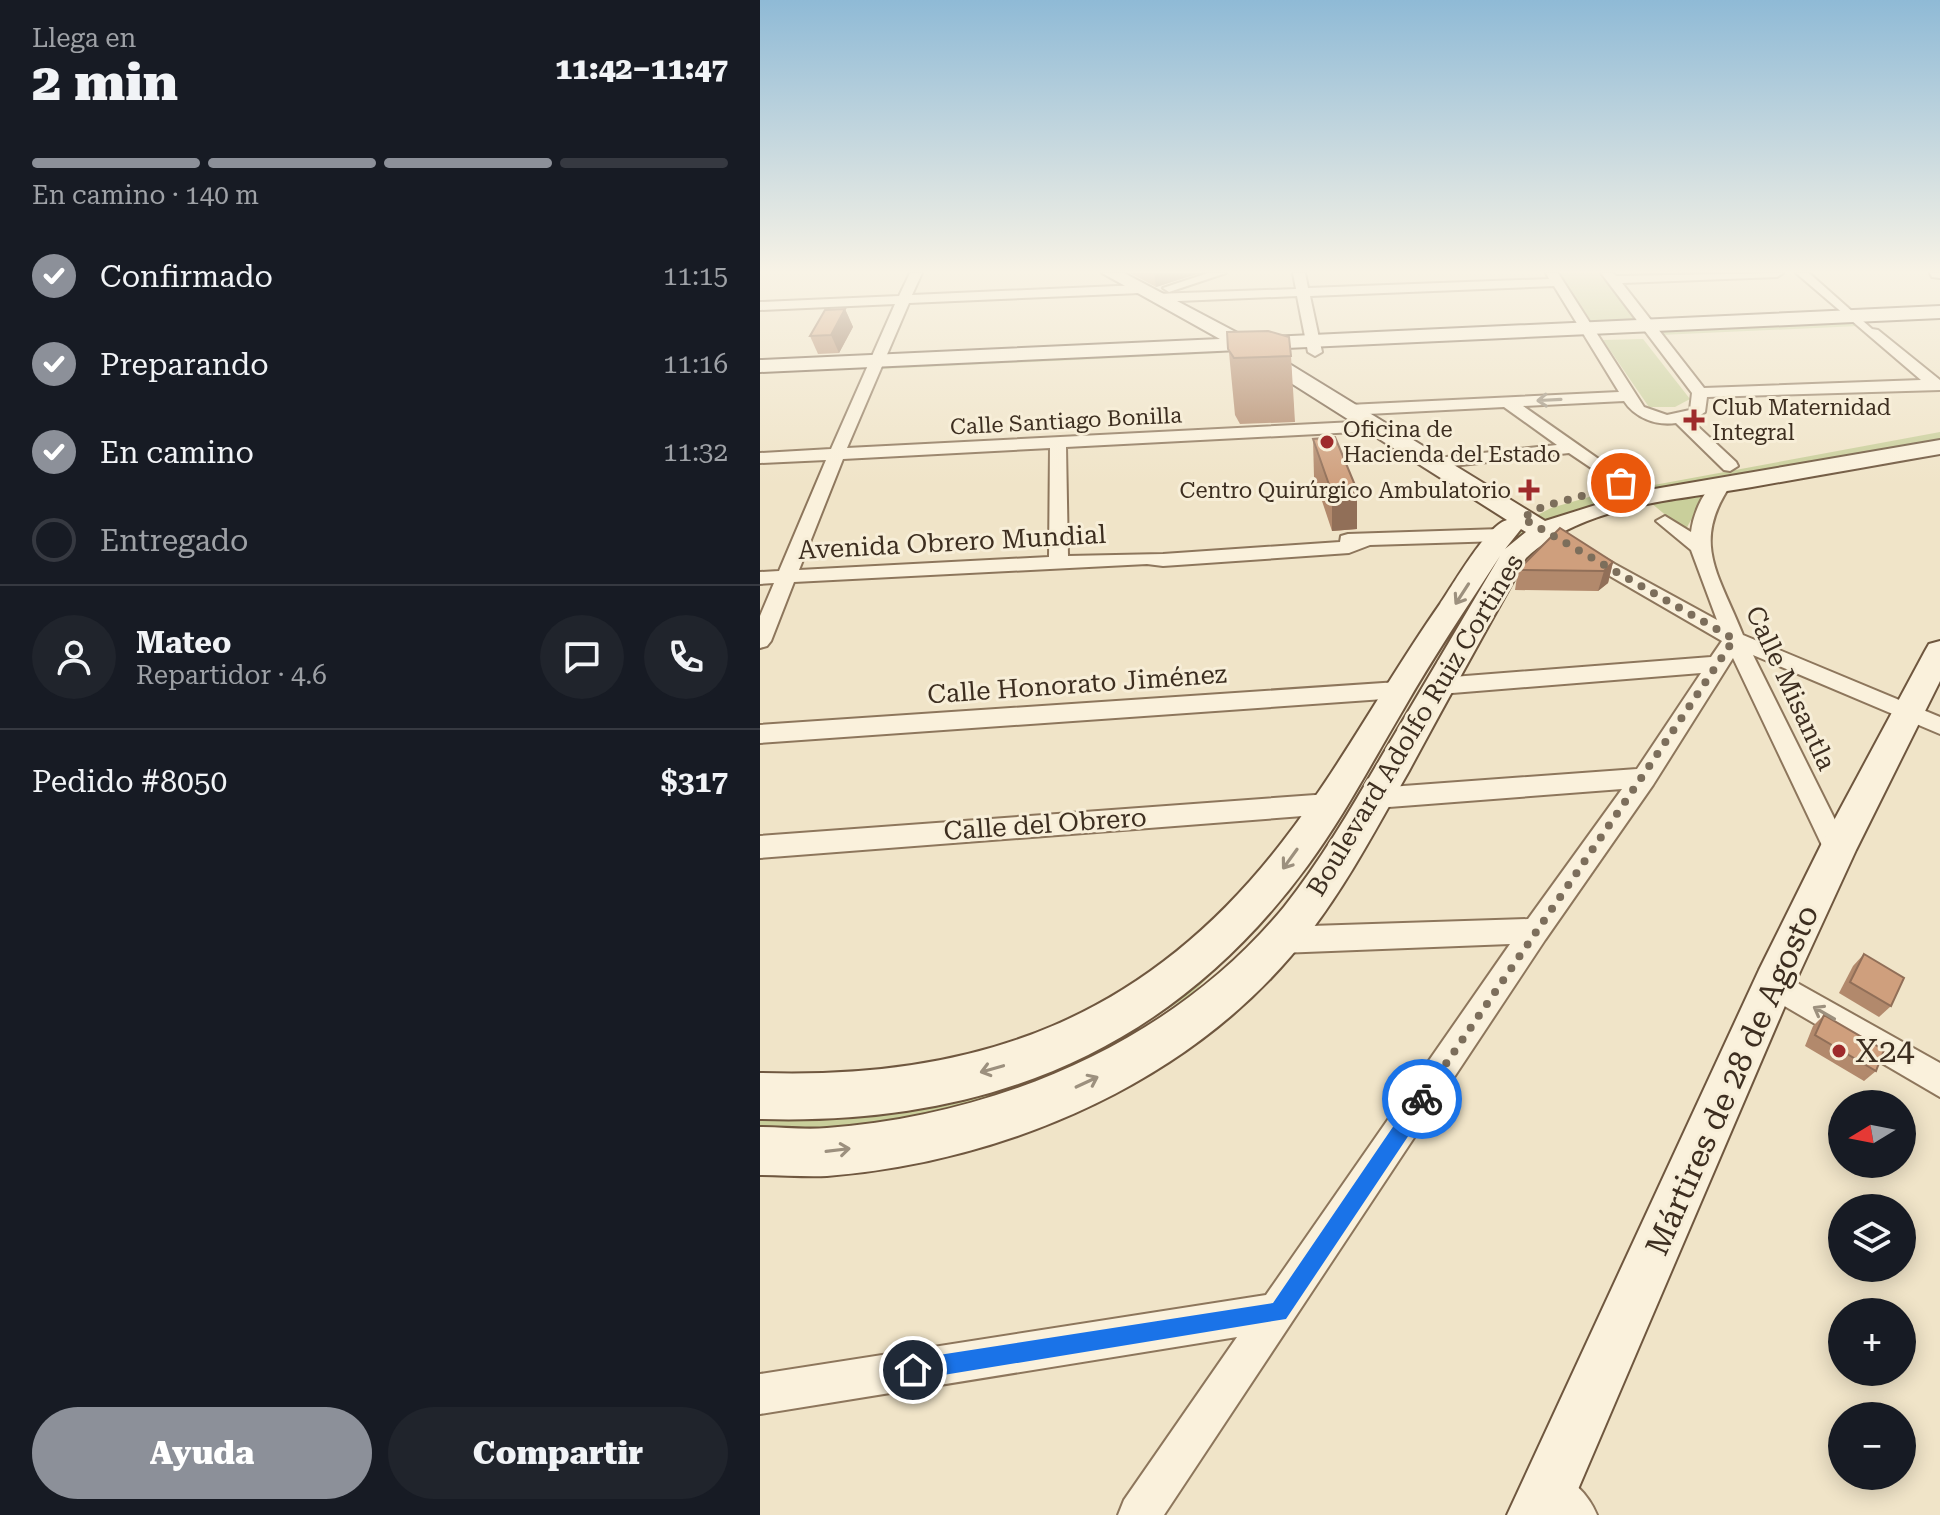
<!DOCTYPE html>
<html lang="es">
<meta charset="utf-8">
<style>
:root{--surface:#171b24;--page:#20242c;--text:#f1f3f6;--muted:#9ea1a6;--line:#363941;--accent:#8c9099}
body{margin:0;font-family:"Roboto Serif",serif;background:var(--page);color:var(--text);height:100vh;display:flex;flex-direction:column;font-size:30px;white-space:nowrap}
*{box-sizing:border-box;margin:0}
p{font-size:26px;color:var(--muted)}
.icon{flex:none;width:44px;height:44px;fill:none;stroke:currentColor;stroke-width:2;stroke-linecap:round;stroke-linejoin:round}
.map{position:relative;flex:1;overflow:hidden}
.side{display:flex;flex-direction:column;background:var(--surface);width:760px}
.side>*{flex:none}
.needle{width:52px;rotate:260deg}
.buttons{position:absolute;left:1068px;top:1090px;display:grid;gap:16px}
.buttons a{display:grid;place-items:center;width:88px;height:88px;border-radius:50%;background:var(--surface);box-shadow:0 4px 20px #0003;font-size:40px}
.pin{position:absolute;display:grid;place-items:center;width:68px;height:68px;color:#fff;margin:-34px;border:4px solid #fff;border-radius:50%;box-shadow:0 2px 8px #0007}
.courier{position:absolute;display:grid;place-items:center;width:80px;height:80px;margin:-40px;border:6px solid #1a73e8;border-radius:50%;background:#fff;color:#222;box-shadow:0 2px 10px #0007}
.headline em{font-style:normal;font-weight:800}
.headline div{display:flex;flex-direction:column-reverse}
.headline{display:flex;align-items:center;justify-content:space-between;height:136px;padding:0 32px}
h1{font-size:52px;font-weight:800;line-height:60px}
.bar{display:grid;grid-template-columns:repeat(4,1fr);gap:12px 8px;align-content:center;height:96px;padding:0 32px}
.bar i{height:10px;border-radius:6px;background:var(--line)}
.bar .on{background:var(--accent)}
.bar p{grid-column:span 4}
.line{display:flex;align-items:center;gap:20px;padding:0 32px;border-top:2px solid var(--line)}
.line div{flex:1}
.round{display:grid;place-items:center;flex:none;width:84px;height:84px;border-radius:42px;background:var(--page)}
ol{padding:0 32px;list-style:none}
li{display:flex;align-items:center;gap:24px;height:88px}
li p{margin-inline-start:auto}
li .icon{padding:8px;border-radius:50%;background:var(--accent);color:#fff;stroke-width:4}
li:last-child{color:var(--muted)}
li i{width:44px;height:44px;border:4px solid var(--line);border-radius:50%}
.cta{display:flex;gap:16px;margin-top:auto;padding:16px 32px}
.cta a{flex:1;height:92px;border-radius:48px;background:var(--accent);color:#fff;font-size:32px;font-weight:800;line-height:92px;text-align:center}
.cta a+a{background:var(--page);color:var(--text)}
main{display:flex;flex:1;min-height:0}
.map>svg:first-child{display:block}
</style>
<main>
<section class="side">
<div class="headline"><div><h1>2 min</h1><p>Llega en</p></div><em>11:42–11:47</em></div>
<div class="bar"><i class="on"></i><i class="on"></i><i class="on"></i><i></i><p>En camino · 140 m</p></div>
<ol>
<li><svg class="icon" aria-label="check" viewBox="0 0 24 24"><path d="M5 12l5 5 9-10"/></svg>Confirmado<p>11:15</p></li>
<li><svg class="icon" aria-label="check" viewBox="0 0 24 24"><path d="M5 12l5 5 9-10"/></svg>Preparando<p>11:16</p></li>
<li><svg class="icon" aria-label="check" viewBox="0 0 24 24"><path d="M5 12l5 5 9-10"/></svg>En camino<p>11:32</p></li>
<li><i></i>Entregado</li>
</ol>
<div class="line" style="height:144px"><a class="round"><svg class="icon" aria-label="person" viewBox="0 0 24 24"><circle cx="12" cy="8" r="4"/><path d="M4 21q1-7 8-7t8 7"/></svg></a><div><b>Mateo</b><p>Repartidor · 4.6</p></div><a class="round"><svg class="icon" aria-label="chat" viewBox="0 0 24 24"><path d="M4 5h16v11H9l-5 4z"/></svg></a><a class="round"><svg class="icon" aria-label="phone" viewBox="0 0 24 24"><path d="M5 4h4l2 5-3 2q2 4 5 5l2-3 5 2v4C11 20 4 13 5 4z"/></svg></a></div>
<div class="line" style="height:104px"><div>Pedido #8050</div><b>$317</b></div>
<div class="cta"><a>Ayuda</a><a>Compartir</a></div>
</section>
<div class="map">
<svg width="1180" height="1515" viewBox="0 0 1180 1515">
<rect width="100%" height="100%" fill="#f0e4c8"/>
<g fill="#c9cf9b">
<path d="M797,273H839L878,324L834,325Z"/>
<path d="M1092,320L1099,326L900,335L894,328Z"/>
<path d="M883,339L930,399L915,407H889L843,340Z"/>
<path d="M462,346V353L121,369L124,363Z"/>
<path d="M1180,432V440L836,505L799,515L783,523L772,518L791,508L829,497Z"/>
<path d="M945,494L925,531L891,503Z"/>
<path d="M757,529L765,533L728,570L588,803L502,925L430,995L310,1071L150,1124L0,1137V1113L151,1105L423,986Z"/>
</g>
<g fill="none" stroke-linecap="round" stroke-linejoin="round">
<defs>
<g id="street">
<path d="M150,273H162L152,295L380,285L386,289L380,293L149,303L87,448L614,421L622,426L614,431L306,447L308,556L403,554L580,542L581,536L588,534L741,529L750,535L741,541L610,545L589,553L403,566L387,564L34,582L11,641L7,646L0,648V616L14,583L0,584V572L19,571L66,460L0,463V453L71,449L135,304L0,310V302L139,296ZM290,448L289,557L39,570L83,459Z"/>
<path d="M448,273H466L409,292L403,288Z"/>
<path d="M533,273H545L548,288L789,279L786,273H798L884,407L907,415L930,410L932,393L841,273H853L856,276L1023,273L1017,277L862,283L944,388L1161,380L1036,273H1049L1112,329L1118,330L1180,380V390L947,397L945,412L932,421L976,462L978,466L970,471L964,470L916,423C896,426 875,418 864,401L763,406L870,481L873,485L870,489L864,490L809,453L674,468L666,463L668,459L797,445L744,407L588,415L580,410L588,405L859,392L794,286L550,296L562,352L555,356L548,352L537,296L395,302L389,298L395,294L536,289Z"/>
<path d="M963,478L972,483C930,543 959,574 983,635L1180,717V734L993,655L1090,850L1086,858L1077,861L1068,858L973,658L893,785L785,940L404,1515H358L364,1500L477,1337L0,1414V1374L506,1295L750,944L520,953L510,949L506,940L510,931L520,927L768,919L862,789L616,808L607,805L604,798L607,791L616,788L877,769L941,673L680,694L672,692L669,686L672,680L680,678L951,657L962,641L812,554L822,548L829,550L957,620L931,550L896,521L905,516L931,532C933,514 945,484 963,478Z"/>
<path d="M638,682L646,684L649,690L646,696L638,698L0,743V725Z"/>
<path d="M569,794L578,797L582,804L578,811L569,814L0,858V836Z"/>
<path d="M1014,970L1180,1063V1097L1004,994L999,984L1004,974Z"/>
<path d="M788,1468C810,1477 828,1493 837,1515H785L773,1504L767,1489L773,1474Z"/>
</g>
<g id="secondary">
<path d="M342,273H364L487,338L1180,306V318L505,349L785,521L877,492L1180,440V454C1117,465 1055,476 992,487C918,500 824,504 766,558C727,629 687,700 649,771C618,825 589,881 551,931C440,1079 248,1162 67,1176C45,1177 22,1175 0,1175V1127C22,1127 45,1130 67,1128C238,1115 413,1042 524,907C562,859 592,807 623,754C662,688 701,622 740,556C707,607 673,657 643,710C612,762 584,816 548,865C412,1051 227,1126 0,1119V1073C219,1080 387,1018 523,841C581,766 626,681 680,604C693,585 727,525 747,520L479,350L0,372V360L460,339ZM761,529L766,532L745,549Z"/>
<path d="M1170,273H1180V278L1172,277Z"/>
<path d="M1180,641V681L1096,850L1033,987L807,1515H747L999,970L1064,839L1165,651L1169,644Z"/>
</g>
</defs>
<use href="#street" stroke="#8d765c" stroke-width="4"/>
<use href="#secondary" stroke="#6f573f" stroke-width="4"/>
<use href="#street" fill="#faf1dc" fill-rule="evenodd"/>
<use href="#secondary" fill="#faf1dc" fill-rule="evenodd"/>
</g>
<g fill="#b2896c">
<path d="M370,273H440L396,287Z"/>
<path d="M85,309L93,327L79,353L58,354L50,336Z"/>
<path d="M467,332L531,356L535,422L480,424L475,415Z"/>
<path d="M553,439L597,490V529L572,531L554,477Z"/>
<path d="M853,562L848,583L838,591L755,590L758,570Z"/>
<path d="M1104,954L1131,1006L1119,1017L1079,993L1093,966Z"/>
<path d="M1064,1015L1116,1071L1104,1081L1045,1046L1053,1026Z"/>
</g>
<g fill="#916f58">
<path d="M394,273H440L396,287Z"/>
<path d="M85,309L93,327L79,353L71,335Z"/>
<path d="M597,490V529L572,531V493Z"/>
<path d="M853,562L848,583L838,591L844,571Z"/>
</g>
<g fill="#cf9f7d" stroke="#916f58" stroke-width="2">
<path d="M85,309L71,335L50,336L65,310Z"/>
<path d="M508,331L529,337L531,356L474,358L468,349L467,332Z"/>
<path d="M575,437L597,490L572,493L553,439Z"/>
<path d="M800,528L853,562L844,571L758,570Z"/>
<path d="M1104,954L1144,978L1131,1006L1090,982Z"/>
<path d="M1064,1015L1124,1050L1116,1071L1055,1035Z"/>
</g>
<defs><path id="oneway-shaft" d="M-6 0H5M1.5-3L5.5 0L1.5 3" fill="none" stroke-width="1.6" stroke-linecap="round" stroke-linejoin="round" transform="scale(2)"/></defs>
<g stroke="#9c907e">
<use href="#oneway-shaft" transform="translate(789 400) rotate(177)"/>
<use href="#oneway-shaft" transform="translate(702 594) rotate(123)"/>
<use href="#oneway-shaft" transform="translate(530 859) rotate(126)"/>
<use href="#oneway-shaft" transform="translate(1064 1013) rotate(-150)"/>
<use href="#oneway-shaft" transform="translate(232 1069) rotate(164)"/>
<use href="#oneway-shaft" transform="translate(327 1082) rotate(-25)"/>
<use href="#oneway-shaft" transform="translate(78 1150) rotate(-7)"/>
</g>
<linearGradient id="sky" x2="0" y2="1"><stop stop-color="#8fbad6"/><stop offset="0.56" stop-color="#f8f3e6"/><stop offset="1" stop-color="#f8f3e6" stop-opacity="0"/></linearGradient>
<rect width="1180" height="485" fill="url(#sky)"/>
<path fill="#1a73e8" d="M662,1090L669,1093L671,1099L669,1105L526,1319L153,1380L145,1377L142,1370L145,1362L153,1359L513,1303L656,1093Z"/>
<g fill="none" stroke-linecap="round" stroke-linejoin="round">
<path stroke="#7c6e5b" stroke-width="8" stroke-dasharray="0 14.4" d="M662,1099C766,946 872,794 974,639L762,518L784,506L864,485L861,483"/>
</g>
<g fill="#9e2a2b" stroke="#f7eed8" stroke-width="3">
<path d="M930 408h8v8h8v8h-8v8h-8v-8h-8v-8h8z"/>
<circle cx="567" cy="442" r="8"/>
<path d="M765 478h8v8h8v8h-8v8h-8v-8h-8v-8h8z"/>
<circle cx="1079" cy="1051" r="8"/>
</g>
<g text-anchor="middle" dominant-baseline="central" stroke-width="6" stroke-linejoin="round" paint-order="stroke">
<g font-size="22" fill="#3d2e20" stroke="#f7eed8" text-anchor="start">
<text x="952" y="407">Club Maternidad<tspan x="952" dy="25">Integral</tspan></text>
<text x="583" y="429">Oficina de<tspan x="583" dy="25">Hacienda del Estado</tspan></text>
<text x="751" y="490" text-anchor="end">Centro Quirúrgico Ambulatorio</text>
</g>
<g font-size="22" fill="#3d2e20" stroke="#f7eed8">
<text transform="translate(306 421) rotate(-3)">Calle Santiago Bonilla</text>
</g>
<g font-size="26" fill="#3d2e20" stroke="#f7eed8">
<text transform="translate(192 542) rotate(-3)">Avenida Obrero Mundial</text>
<text transform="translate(317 684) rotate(-4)">Calle Honorato Jiménez</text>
<text transform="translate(1031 688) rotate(65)">Calle Misantla</text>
<text transform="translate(655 725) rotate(-59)">Boulevard Adolfo Ruiz Cortines</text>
<text transform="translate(285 824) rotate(-4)">Calle del Obrero</text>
</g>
<g font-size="32" fill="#3d2e20" stroke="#f7eed8" text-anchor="start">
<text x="1095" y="1051">X24</text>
</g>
<g font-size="32" fill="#3d2e20" stroke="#f7eed8">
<text transform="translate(972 1080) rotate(-66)">Mártires de 28 de Agosto</text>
</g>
</g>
</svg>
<div class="buttons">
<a><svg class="needle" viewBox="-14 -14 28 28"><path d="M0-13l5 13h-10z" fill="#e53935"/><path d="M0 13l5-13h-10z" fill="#9ea1a6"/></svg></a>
<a><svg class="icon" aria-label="layers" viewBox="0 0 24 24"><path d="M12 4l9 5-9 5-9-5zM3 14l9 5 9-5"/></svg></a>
<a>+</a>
<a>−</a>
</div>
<div class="pin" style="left:861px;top:483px;background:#ea580c"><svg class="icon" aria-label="bag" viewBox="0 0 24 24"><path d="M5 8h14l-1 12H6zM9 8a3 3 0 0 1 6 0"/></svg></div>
<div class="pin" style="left:153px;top:1370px;background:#1f2937"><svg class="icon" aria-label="home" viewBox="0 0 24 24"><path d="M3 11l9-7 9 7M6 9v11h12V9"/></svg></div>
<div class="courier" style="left:662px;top:1099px"><svg class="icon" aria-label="bike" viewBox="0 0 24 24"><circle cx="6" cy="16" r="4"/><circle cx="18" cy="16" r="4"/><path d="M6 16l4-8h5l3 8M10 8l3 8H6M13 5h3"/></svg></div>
</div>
</main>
